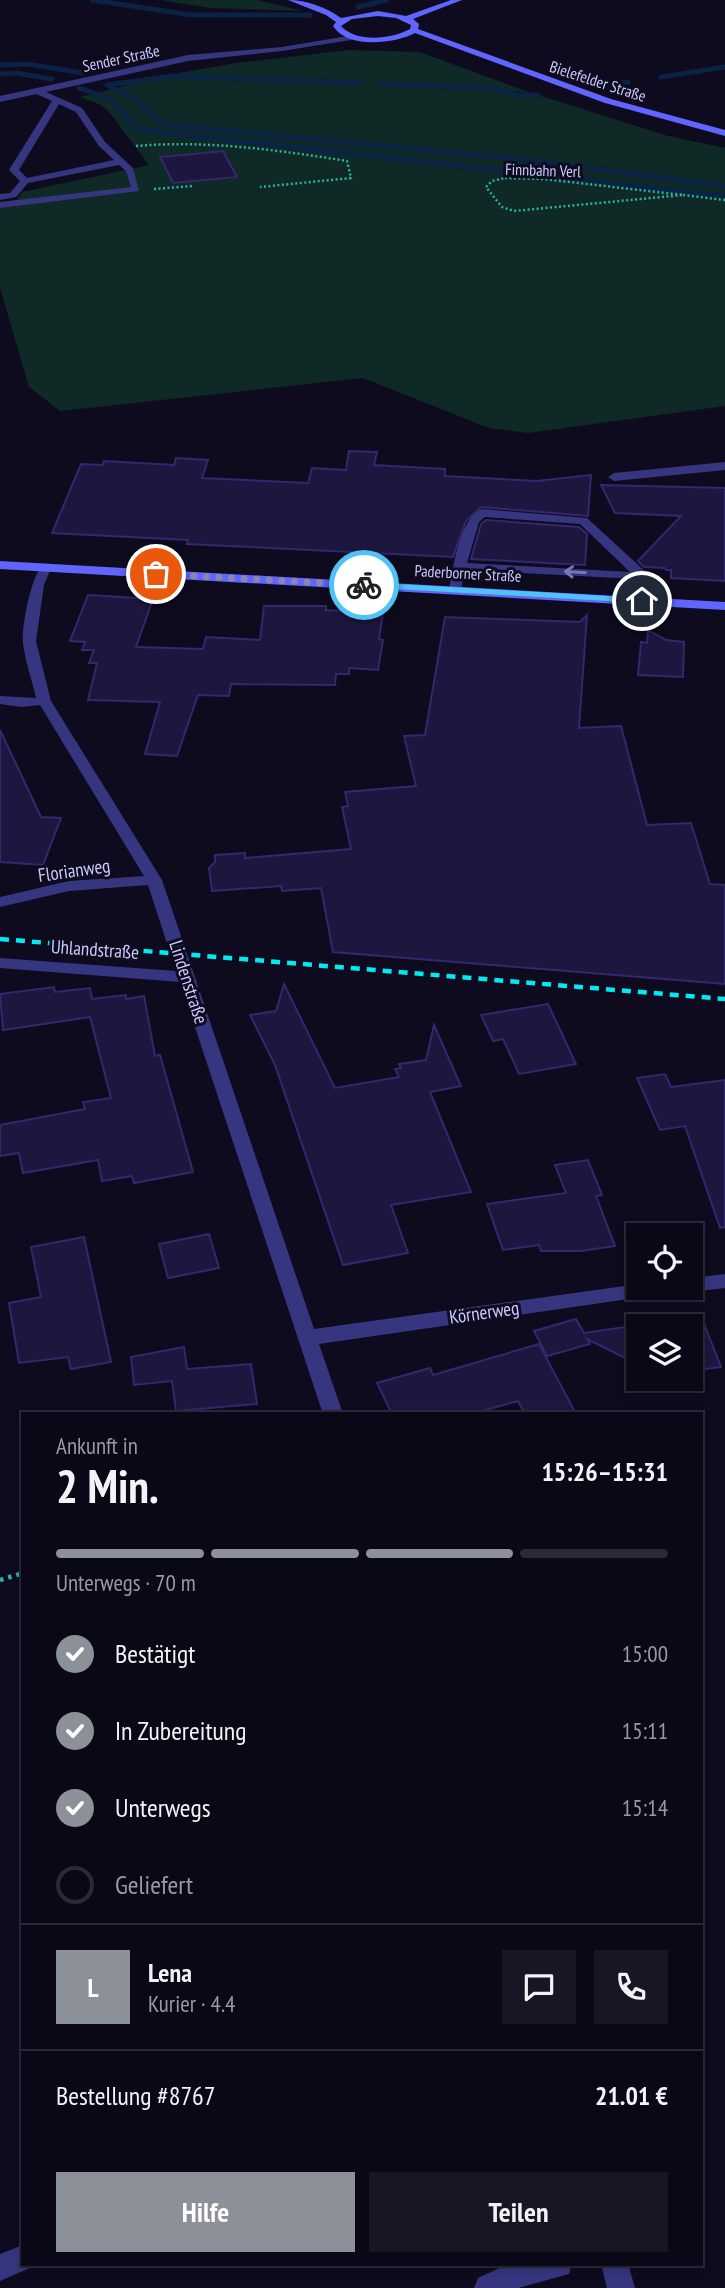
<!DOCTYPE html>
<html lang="de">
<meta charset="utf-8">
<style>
:root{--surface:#0a0817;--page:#181624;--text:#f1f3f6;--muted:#999aa1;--line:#2a2936;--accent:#8c9099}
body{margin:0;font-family:"PT Sans Narrow",sans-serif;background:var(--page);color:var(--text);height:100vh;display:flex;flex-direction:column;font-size:26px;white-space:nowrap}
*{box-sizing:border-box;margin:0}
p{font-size:23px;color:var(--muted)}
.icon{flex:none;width:38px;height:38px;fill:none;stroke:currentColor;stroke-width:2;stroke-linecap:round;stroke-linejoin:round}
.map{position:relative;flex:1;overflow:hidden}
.sheet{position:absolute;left:21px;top:1412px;width:682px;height:854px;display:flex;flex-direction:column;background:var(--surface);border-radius:0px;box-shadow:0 4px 10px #0003,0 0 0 2px var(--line)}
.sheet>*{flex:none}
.fabs{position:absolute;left:626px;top:1223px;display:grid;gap:14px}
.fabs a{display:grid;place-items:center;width:77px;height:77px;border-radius:0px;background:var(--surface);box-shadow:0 4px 10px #0003,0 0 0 2px var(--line);font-size:35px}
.pin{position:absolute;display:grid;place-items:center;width:60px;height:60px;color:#fff;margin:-30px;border:4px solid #fff;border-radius:50%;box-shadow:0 2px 7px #0007}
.courier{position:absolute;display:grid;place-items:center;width:70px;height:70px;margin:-35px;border:5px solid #4fc3f7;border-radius:50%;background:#fff;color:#222;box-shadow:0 2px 9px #0007}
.head em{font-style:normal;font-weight:700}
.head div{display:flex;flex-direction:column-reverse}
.head{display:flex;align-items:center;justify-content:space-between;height:119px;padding:0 35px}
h1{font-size:46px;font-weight:700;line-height:52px}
.bar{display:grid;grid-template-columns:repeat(4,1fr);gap:10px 7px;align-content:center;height:84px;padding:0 35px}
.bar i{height:9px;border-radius:5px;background:var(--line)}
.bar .on{background:var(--accent)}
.bar p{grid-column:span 4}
.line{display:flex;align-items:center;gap:18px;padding:0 35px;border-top:2px solid var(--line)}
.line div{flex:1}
.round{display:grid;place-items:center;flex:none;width:74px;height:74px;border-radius:0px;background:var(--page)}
ol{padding:0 35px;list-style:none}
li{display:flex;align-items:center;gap:21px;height:77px}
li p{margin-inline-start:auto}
li .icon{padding:7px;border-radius:50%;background:var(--accent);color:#fff;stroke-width:4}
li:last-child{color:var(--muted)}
li i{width:38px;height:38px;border:4px solid var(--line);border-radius:50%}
.action{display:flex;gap:14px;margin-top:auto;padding:14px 35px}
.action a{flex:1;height:80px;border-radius:0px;background:var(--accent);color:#fff;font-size:28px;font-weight:700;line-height:80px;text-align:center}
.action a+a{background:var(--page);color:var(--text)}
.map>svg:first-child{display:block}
</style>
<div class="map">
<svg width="725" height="2288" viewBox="0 0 725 2288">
<rect width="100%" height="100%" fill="#0e0b1f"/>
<g fill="#0e2926">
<path d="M161,0H257L304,11L210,8Z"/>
<path d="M349,50L420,52L531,93L499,90L518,95H538L668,136L725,148V195L504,171L725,196V406L528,433L489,428L363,378L60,411L29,387L0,288V202L17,200L22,192L149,165L110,113L101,105L80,97L173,74L236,63Z"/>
</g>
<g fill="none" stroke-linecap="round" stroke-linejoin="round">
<g stroke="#0a2344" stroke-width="5">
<path d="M92,0L191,15H310"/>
<path d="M358,7L387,0"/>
<path d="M0,65L27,64L83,73"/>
<path d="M0,74L16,73L52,79"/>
<path d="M661,77L725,67"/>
<path d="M382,84L487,88L518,95H538"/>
<path d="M107,85L173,76L362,83"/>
<path d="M108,85L135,99L159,121L168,125L529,160L725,186"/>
<path d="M598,86L628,82"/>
<path d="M79,88C104,96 121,102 133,127L143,130L725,196"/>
</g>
</g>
<g fill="#1d1740" stroke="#32286d" stroke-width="2">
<path d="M223,151L237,177L173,183L160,157Z"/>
<path d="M349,451L377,452L374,465L445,469V476L536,481L591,475L588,516L481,507L466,521L453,557L187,544L188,540L52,533L81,464L103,465L104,461L174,465L176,458L208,460L202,478L308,483L312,468L346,470Z"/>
<path d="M601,485L725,488V581L671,578V570H666L665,568L644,567L638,561L681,516L615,513Z"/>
<path d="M486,520L579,527L587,534L585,565L471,559L481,524Z"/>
<path d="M88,595L153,599L136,647L203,649L206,637L260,640L264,606H326V610L383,613L379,639L383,640L378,670L349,668V674H336L335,685L231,684L229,696L198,695L177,756L145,754L160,702L88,700L97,663H89L94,650H82L85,642L70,641Z"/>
<path d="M587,615L579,728L621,726L647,825L691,823L710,884L725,885V984L333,952L321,888L282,891L281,886L212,891L209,868L215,862V855L245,853V858L351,849L342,807L348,806L345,792L416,786L404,736L425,735L445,617L580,622Z"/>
<path d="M648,630L666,640L684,642L683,677L638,675L641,642L647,643Z"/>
<path d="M0,730L41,817L61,818L43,865L0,862Z"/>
<path d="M284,984L335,1088L399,1077L395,1069L401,1068L399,1064L426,1060L434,1025L461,1086L430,1092L471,1192L391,1205L408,1253L343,1265L275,1065L250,1015L276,1011Z"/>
<path d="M54,987L55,992L90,988L92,999L126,995V999L144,996L155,1056L160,1055L193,1172L134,1183L132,1176L102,1181L98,1160L23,1173L19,1153L0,1156V1125L85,1109L83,1102L111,1098L90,1017L3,1030L0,994Z"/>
<path d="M548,1004L576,1064L519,1074L503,1039L493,1041L481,1015Z"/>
<path d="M665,1074L671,1087L725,1080V1227L720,1228L685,1126L660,1130L637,1078Z"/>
<path d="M588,1160L602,1195L596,1196L615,1246L581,1251H541L539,1245L503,1250L487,1204L566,1193L555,1165Z"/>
<path d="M209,1234L219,1268L168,1278L159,1244Z"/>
<path d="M84,1237L111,1362L71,1369L68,1357L19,1363L9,1303L41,1297L31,1247Z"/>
<path d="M701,1316L721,1367L691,1371V1326H639V1365L587,1339L590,1344L547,1356L534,1331L576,1319L584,1333Z"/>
<path d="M539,1344L576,1414H525L518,1401L471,1414H392L377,1383L430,1368L433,1375Z"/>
<path d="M184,1347L187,1369L251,1364L257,1404L176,1411L172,1381L134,1385L131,1357Z"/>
</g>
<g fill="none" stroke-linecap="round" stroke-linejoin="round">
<g stroke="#29b3a2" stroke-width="2.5" stroke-dasharray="2 2.5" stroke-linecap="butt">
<path d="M136,146C207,140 277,150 347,161L351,178L260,187"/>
<path d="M505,178L544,179L683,195L514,211L502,207L486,187L492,181Z"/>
<path d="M154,189L193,186"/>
<path d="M683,195L725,200"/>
</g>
<path stroke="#29b3a2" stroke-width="4.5" stroke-dasharray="3.5 5" stroke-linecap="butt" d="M0,1580L23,1573"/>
<g fill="#35367f" fill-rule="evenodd">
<path d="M37,88L82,108L105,142L133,168L139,191L0,208V202L131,187L126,171L119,165L28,183L16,197L0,200V194L10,193L20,181L9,170L52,101L34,93ZM59,104L76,112L99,146L114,160L27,178L19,170Z"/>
<path d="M725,462V470L614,481L608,477L614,473Z"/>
<path d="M482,509L587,518L647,573L648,601L642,605L636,601V579L465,570L461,590L460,593H450L449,590C453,568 460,517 482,509ZM485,517L580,524L630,572L467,563L479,522Z"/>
<path d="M508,2264H572L569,2274L518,2288H474L478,2278Z"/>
</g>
<g fill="#35367f" fill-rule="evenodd">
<path d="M45,564L51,568L44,585L36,641L51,701L162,880L314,1329L639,1284V1288H672L670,1293L319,1344L343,1414H323L180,982L0,968V958L176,971L148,885L69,891L0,907V897L69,881L144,876L40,705L21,707L0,704V696L36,698C32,680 25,661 23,643C21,628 32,569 45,564Z"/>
<path d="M725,1274V1288L691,1292L683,1288H691V1278Z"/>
<path d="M23,2245V2264H34L32,2267L0,2281V2254Z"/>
<path d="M601,2264H628L635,2288H607Z"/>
</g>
<path fill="#35367f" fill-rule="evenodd" d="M354,35L357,39L282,51L188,61L0,102V96L188,55L282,47Z"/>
<g fill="#6065ff" fill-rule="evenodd">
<path d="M288,0C306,0 326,7 341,18L378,11L406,16L451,0H462L413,19L419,24L418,29L611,99L725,130V136L605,103L415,33C394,44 347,49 333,26L336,22L326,15ZM378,16L396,18L411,25L410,29C392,39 356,43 341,26L352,19Z"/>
<path d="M0,561L725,602V610L0,569Z"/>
</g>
<path stroke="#00eaf4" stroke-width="4.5" stroke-dasharray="9 7" stroke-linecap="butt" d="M0,939L725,999"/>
</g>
<defs><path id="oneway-shaft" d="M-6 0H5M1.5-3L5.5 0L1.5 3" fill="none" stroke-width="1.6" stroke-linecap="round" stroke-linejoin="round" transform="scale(1.75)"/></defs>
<use stroke="#7978b9" href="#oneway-shaft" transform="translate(575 572) rotate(-177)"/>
<path fill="#4fc3f7" d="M364,582L642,598L646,601L642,603L361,587Z"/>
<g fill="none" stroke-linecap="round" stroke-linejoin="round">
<path stroke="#8a86b1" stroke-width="7" stroke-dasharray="0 12.6" d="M156,574L364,585"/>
</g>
<g text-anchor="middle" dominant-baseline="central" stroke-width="6" stroke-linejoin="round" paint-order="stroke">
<g font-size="16" fill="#ccc9ff" stroke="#0e0b1f">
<text transform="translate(121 58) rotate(-12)">Sender Straße</text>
<text transform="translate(598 81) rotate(18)">Bielefelder Straße</text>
<text transform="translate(543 170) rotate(2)">Finnbahn Verl</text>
<text transform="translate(468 573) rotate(3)">Paderborner Straße</text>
</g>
<g font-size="19" fill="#ccc9ff" stroke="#0e0b1f">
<text transform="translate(74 870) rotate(-8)">Florianweg</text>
<text transform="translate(95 949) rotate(4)">Uhlandstraße</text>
<text transform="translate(189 982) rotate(72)">Lindenstraße</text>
<text transform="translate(484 1312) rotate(-8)">Körnerweg</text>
</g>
</g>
</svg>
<div class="fabs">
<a><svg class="icon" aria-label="locate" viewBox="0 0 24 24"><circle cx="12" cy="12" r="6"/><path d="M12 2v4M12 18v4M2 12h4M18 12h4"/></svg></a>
<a><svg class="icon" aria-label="layers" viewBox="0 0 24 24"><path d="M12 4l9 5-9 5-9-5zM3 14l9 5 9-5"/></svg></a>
</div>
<div class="pin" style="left:156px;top:574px;background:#ea580c"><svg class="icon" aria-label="bag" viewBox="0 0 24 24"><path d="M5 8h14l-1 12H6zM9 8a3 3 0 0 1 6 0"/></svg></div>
<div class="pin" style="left:642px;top:601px;background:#1f2937"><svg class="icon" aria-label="home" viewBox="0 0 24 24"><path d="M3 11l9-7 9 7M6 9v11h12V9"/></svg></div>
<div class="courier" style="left:364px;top:585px"><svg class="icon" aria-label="bike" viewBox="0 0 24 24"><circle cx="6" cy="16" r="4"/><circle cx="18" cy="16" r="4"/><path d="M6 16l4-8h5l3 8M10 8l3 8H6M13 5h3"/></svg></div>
<section class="sheet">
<div class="head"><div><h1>2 Min.</h1><p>Ankunft in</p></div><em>15:26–15:31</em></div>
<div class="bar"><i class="on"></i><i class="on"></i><i class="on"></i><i></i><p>Unterwegs · 70 m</p></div>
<ol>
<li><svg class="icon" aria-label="check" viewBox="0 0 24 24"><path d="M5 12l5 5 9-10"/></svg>Bestätigt<p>15:00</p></li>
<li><svg class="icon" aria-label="check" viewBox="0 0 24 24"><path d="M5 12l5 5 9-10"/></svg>In Zubereitung<p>15:11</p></li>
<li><svg class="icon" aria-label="check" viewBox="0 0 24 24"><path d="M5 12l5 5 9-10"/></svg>Unterwegs<p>15:14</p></li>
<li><i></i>Geliefert</li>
</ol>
<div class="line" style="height:126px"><b class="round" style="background:var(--accent);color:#fff">L</b><div><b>Lena</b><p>Kurier · 4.4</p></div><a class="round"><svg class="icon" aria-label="chat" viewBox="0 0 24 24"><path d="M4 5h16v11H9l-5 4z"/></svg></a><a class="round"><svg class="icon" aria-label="phone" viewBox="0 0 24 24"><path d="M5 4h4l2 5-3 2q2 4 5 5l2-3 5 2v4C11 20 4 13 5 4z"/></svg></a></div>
<div class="line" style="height:91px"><div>Bestellung #8767</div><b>21.01 €</b></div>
<div class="action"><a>Hilfe</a><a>Teilen</a></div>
</section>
</div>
